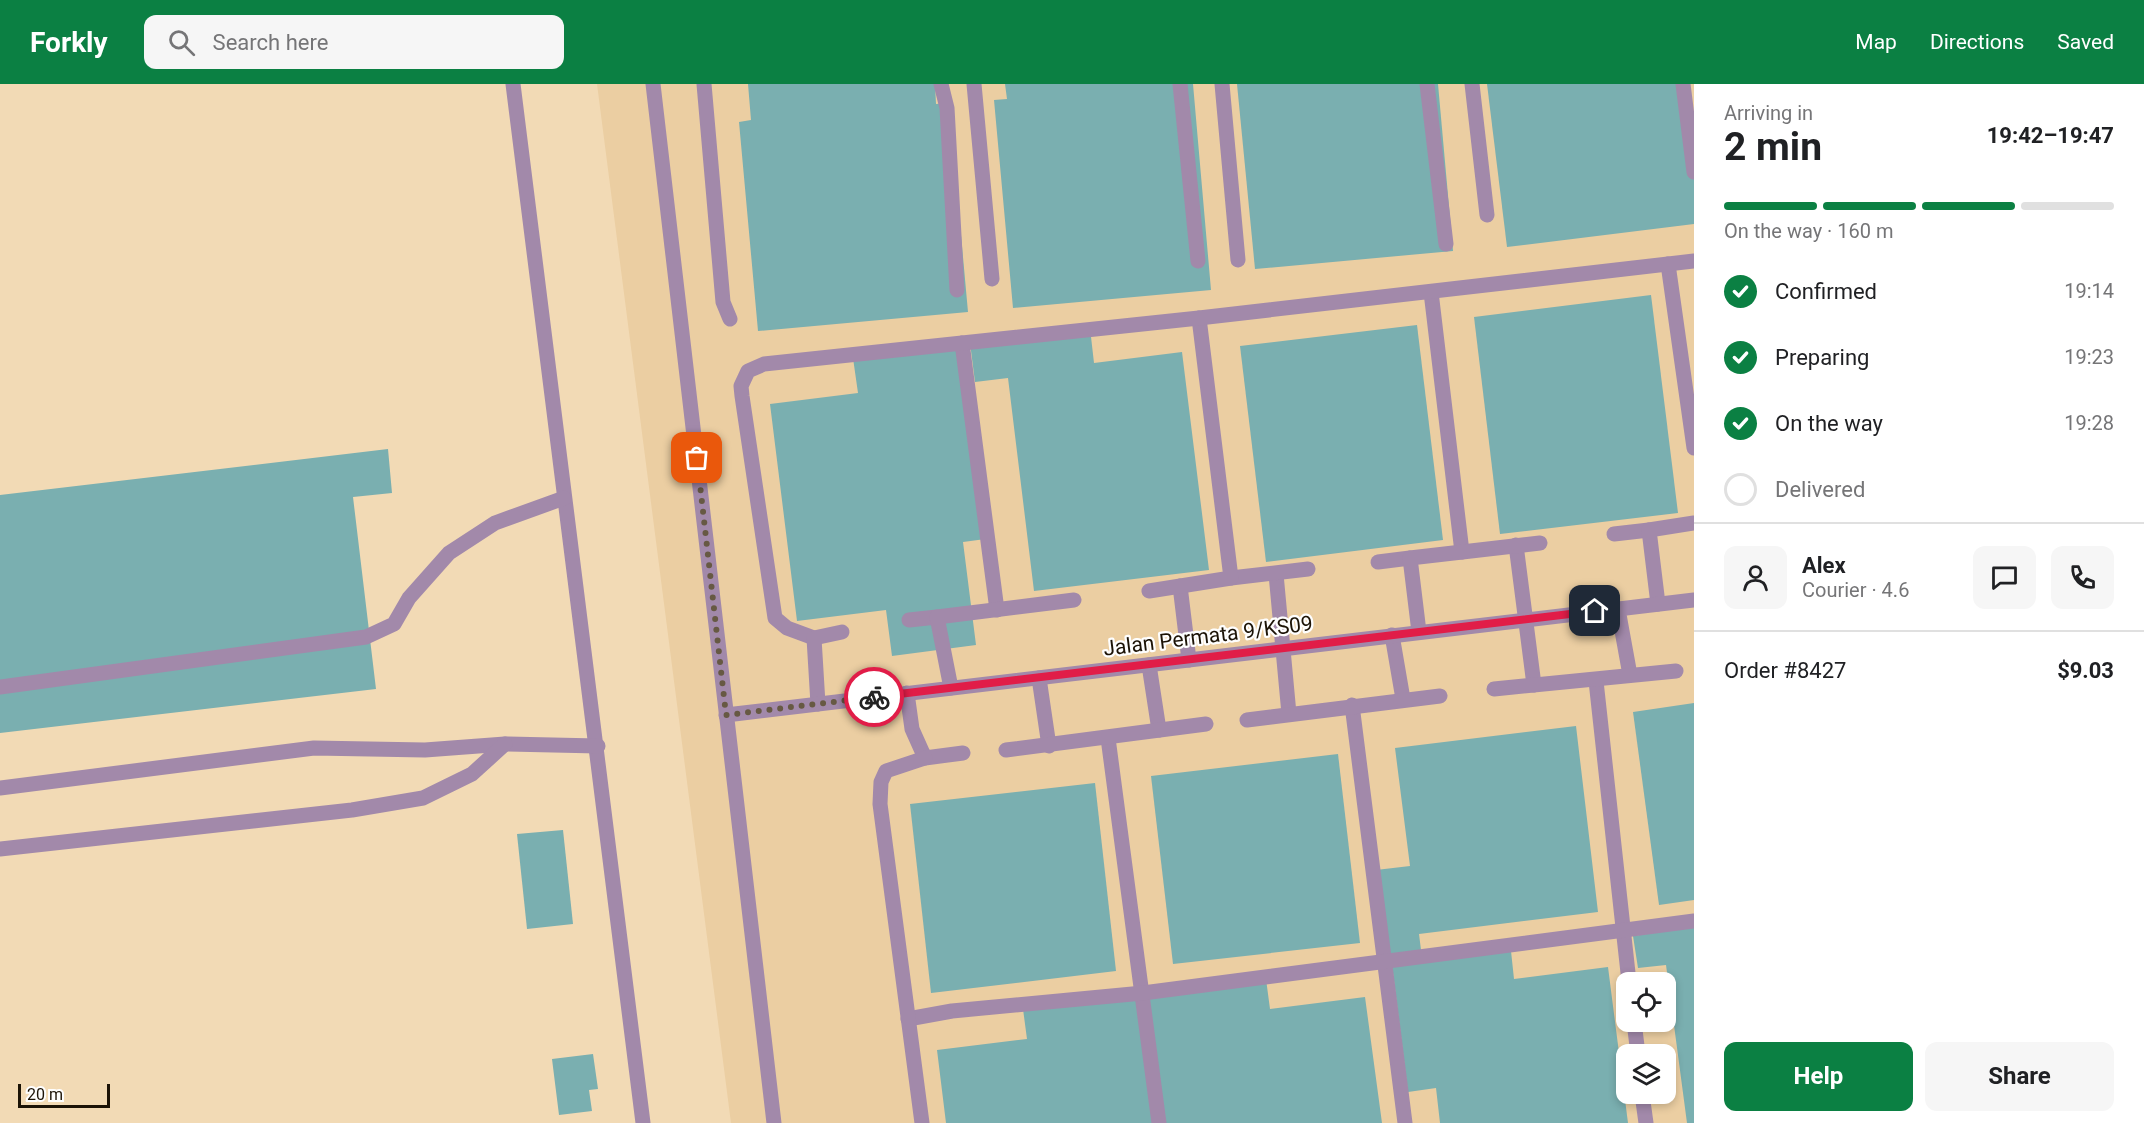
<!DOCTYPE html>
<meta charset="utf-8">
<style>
:root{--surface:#fff;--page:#f6f6f6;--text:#202124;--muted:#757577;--line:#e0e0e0;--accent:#0b8043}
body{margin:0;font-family:Roboto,sans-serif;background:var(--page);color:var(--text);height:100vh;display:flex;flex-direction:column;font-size:22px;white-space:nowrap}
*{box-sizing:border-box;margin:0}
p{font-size:20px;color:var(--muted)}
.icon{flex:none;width:33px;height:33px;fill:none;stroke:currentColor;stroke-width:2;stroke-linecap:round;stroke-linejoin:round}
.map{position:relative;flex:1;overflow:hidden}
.sheet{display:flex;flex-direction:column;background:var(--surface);width:450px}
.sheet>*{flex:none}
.tools{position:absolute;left:1616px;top:888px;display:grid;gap:12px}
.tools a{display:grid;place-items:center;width:60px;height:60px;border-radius:12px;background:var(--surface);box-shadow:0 3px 9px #0003;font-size:30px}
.scale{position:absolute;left:18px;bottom:15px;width:92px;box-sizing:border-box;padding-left:6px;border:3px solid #1c1306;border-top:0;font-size:16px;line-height:21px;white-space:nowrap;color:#1c1306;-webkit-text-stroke:4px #fefefe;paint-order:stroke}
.pin{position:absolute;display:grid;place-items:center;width:51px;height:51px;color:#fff;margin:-26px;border-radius:12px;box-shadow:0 3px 9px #0006}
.courier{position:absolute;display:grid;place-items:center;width:60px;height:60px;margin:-30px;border:4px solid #e11d48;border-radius:50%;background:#fff;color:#222;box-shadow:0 2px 8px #0007}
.headline em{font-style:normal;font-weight:700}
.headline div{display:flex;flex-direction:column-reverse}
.headline{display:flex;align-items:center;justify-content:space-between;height:102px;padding:0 30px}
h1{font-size:39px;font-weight:700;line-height:45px}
.bar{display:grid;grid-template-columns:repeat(4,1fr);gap:9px 6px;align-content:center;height:72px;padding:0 30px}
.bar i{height:8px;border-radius:4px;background:var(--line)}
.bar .on{background:var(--accent)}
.bar p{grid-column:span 4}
.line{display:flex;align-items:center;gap:15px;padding:0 30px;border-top:2px solid var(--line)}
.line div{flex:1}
.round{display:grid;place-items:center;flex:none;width:63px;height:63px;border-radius:12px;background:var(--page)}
ol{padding:0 30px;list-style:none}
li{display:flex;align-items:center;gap:18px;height:66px}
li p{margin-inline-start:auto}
li .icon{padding:6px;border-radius:50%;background:var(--accent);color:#fff;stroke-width:4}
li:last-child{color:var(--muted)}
li i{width:33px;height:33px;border:3px solid var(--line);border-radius:50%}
.primary-button{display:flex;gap:12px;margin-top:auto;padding:12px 30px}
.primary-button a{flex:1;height:69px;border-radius:12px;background:var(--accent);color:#fff;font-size:24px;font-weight:700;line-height:69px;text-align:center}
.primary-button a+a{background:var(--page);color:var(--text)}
header{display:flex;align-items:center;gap:36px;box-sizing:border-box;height:84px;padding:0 30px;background:var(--accent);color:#fff}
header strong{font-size:28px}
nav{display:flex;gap:33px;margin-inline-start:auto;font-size:21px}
.search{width:420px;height:54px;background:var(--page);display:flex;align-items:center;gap:15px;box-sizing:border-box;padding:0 21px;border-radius:12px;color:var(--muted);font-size:22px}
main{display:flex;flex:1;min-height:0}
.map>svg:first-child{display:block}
</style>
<header>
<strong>Forkly</strong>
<div class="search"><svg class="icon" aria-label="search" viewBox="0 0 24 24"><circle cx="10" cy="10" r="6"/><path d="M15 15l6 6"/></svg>Search here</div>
<nav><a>Map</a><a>Directions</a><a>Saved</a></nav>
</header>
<main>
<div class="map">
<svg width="1694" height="1039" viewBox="0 0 1694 1039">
<rect width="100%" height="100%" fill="#f2dab5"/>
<path fill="#ebcea2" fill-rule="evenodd" d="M597,0H1694V1039H731ZM1626,898H1665V938H1626ZM1626,970H1665V1010H1626Z"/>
<g fill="#7aafb0">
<path d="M748,0H935L936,20L949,19L968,228L758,247L739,38L751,36Z"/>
<path d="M1005,0H1193L1211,206L1013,224L994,16L1007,15Z"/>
<path d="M1237,0H1438L1453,167L1255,185Z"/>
<path d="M1487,0H1688L1694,49V140L1507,163Z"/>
<path d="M1651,211L1678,429L1500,450L1474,233Z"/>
<path d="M1417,241L1443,456L1266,478L1240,262Z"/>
<path d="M1090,244L1094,279L1182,268L1209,486L1034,507L1008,294L975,298L970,259Z"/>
<path d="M969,259L993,454L963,458L976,561L892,572L886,526L797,537L770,320L858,309L853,274Z"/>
<path d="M388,365L392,409L353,413L376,605L0,649V411Z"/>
<path d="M1694,619V816L1659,821L1633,628Z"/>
<path d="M1576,642L1598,828L1419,850L1422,874L1387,878L1376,786L1410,782L1395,664Z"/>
<path d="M1338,670L1360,859L1173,880L1151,692Z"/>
<path d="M1095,699L1116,887L931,909L910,720Z"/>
<path d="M563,746L573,840L527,845L517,750Z"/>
<path d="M1694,843V1039H1687L1666,881L1638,884L1633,852Z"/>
<path d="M1511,867L1514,895L1608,883L1628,1039H1440L1436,1004L1408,1008L1392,881Z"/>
<path d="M1266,895L1270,925L1365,913L1382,1039H1165L1147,910Z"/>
<path d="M1146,910L1162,1039H946L937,966L1027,955L1023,925Z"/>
<path d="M593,970L598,1005L589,1006L592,1027L559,1031L552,975Z"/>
</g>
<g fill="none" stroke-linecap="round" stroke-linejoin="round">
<g stroke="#a289aa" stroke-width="15">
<path d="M513,0L643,1039"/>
<path d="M653,0L774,1039"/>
<path d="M704,0L723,218L730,235"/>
<path d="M941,0L947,24L957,206"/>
<path d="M974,0L992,195"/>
<path d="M1180,0L1198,177"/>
<path d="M1222,0L1238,176"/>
<path d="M1427,0L1446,160"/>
<path d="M1472,0L1487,131"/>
<path d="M1683,0L1694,88"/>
<path d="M1668,180L1694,364"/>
<path d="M1431,208L1462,468"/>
<path d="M962,259L997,526"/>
<path d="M1614,450L1649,446"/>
<path d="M1516,461L1534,601"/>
<path d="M1378,478L1410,474"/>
<path d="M1276,490L1289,630"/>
<path d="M1231,494L1308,485"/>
<path d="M1180,502L1189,576"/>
<path d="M1149,507L1231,494L1199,234"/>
<path d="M1658,520L1649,446L1694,439"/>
<path d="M1618,525L1630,591"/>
<path d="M909,536L937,533"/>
<path d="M1419,548L1410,474L1540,459"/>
<path d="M1392,551L1403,615"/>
<path d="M814,554L787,544L775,534L742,312L741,302L748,287L764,280L1199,234L1694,177"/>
<path d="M1149,581L1159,646"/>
<path d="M1039,594L1049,662"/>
<path d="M1596,597L1629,898"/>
<path d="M0,603L366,553L394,540L409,514L449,469L495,439L564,414"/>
<path d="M951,604L937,533L1074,516"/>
<path d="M1494,605L1676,587"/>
<path d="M907,609L912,645L925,674L963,669"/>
<path d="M818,620L814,554L842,548"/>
<path d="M1352,621L1405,1039"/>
<path d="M726,631L1694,516"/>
<path d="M1247,636L1440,612"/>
<path d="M1108,654L1159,1039"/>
<path d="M1006,666L1206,640"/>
<path d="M0,704L314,664L425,666L505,660L598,662"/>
<path d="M0,765L352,726L423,714L472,690L505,660"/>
<path d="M908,935L952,927L1143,909L1694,837"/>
<path d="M1634,938L1638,970"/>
<path d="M1642,1010L1646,1039"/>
<path d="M922,1039L880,720L881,698L886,687L925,674"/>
</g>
</g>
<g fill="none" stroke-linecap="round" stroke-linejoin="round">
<path stroke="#675943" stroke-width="6" stroke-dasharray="0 10.8" d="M697,374L726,631L874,613"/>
<path stroke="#e11d48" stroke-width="8" d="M874,613L1595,527"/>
</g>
<g text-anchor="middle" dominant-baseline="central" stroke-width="4.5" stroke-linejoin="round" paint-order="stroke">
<g font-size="21" fill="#1c1306" stroke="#fefefe">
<text transform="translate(1208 552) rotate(-7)">Jalan Permata 9/KS09</text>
</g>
</g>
</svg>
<div class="tools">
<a><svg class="icon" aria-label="locate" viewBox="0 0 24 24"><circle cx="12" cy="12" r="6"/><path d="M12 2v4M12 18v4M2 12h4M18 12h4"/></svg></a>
<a><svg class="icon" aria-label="layers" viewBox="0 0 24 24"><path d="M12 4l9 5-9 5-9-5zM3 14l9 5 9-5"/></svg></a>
</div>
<div class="scale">20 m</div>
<div class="pin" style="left:697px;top:374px;background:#ea580c"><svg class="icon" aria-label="bag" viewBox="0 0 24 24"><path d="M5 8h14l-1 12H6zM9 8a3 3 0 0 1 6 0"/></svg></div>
<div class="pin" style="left:1595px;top:527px;background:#1f2937"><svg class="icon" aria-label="home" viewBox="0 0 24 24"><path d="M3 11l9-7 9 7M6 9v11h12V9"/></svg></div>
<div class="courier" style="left:874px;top:613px"><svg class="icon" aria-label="bike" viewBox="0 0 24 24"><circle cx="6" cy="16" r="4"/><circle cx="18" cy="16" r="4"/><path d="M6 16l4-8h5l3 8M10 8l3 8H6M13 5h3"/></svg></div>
</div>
<section class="sheet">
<div class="headline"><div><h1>2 min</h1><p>Arriving in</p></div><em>19:42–19:47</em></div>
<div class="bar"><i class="on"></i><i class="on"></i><i class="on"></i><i></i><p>On the way · 160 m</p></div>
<ol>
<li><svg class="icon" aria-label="check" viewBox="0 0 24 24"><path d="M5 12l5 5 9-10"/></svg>Confirmed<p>19:14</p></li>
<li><svg class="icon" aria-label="check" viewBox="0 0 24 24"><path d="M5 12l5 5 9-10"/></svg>Preparing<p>19:23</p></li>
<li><svg class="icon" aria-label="check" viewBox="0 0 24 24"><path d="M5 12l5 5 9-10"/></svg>On the way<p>19:28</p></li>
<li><i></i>Delivered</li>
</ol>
<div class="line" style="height:108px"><a class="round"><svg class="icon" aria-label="person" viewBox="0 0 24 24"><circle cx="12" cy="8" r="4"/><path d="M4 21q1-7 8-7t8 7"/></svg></a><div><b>Alex</b><p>Courier · 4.6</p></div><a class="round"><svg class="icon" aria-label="chat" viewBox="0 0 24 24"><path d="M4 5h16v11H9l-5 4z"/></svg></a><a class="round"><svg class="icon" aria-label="phone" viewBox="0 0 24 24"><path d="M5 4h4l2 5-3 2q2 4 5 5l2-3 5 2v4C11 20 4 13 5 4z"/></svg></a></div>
<div class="line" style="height:78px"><div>Order #8427</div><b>$9.03</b></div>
<div class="primary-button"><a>Help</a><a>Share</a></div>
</section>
</main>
